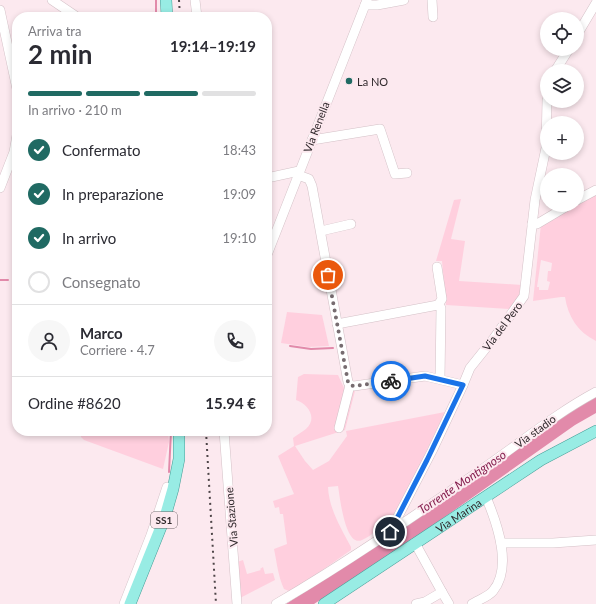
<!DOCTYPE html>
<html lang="it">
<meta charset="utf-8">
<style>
:root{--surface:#fff;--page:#f7f7f7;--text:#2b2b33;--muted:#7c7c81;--line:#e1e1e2;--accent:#206a63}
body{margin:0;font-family:Lato,sans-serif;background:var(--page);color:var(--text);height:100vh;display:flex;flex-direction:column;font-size:15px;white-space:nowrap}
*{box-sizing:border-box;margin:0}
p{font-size:13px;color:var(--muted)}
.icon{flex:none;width:22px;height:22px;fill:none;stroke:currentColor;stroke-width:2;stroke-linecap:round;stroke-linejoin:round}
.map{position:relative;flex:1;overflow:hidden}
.side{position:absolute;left:12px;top:12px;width:260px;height:424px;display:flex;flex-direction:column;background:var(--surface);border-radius:16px;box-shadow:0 2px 6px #0003}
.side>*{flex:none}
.controls{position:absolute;left:540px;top:12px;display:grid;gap:8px}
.controls a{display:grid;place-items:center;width:44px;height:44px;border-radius:50%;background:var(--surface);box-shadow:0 2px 6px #0003;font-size:20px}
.pin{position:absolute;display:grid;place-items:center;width:34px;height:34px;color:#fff;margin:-17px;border:2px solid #fff;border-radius:50%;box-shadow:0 1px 4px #0007}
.courier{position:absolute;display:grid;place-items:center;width:40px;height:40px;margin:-20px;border:3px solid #1a73e8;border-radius:50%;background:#fff;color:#222;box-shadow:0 1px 5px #0007}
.summary em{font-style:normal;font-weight:700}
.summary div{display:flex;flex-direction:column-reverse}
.summary{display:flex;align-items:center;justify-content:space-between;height:68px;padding:0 16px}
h1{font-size:26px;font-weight:700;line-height:30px}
.bar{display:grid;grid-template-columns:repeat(4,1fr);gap:6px 4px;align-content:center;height:48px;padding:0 16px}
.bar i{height:5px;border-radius:3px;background:var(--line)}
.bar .current{background:var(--accent)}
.bar p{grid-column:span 4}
.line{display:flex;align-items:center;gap:10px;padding:0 16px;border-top:1px solid var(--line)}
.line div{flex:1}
.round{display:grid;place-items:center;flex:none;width:42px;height:42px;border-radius:21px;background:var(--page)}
ol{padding:0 16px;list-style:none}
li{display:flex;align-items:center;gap:12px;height:44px}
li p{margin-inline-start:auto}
li .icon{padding:4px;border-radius:50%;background:var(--accent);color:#fff;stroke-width:4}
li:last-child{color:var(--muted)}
li i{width:22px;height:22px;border:2px solid var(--line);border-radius:50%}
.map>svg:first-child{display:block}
</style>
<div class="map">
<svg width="596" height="604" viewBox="0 0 596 604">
<rect width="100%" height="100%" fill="#fce9ef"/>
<g fill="#ffcfde" fill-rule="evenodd">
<path d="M596,194V341C578,332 568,317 565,297H561L533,301L541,224ZM541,260L552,263L551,271H548L547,281L550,282L548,290H539V287H537Z"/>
<path d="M461,199L451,239L465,241L459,281L522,285L521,294L509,309L446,305L442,261H436L454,200Z"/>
<path d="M287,312L322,315L329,346L308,347L281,343Z"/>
<path d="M304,374L338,375L344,388L355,391L345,430L295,446L305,461L313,470L329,461L347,436L346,431L445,412L415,475L387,527C376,528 372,536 362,540C345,548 340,497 338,486L328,487C329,509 341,528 351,547V550L301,585L289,591L284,589C278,576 277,563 274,549L287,544L283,514H280L279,507L275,508L273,501L294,494L278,456L294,446L293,438C297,435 302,432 306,429C318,418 308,404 296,400L298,377Z"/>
<path d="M81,431H168L169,442L163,469L84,440L81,437Z"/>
<path d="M243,560L247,574L261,570L260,569L263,567L265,574L273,573L275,580L240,598L237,562Z"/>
</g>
<path fill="#e28aaa" d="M596,396V413L575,425L422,533L314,604H286L378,544L572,410Z"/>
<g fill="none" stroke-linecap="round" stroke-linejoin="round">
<g stroke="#e28aaa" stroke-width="2">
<path d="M156,0V17"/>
<path d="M0,280H8"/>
<path d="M290,346L311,349L333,348"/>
<path d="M169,472L171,431"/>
</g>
<defs>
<g id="minor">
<path d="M52,0L77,17"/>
<path d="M195,0L197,17"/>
<path d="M432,0L433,17"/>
<path d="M365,5H377L404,0"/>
<path d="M0,10L17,89"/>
<path d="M577,35L596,3"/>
<path d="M555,71L569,49"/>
<path d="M312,140L380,129L395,174L407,173"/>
<path d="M298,175L309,179L312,186L348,382L350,385L354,386L425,376L463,385"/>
<path d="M267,178L299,171"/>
<path d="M0,188L14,152L17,135"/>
<path d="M577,200L596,190"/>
<path d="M532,224H537L569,205"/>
<path d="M321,231L351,224"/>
<path d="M267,255L367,0"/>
<path d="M437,267L442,299L438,305"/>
<path d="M337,324L438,305L441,308L440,379"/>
<path d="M339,428L350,385"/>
<path d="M224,431L237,604"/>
<path d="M390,532L432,451L463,385L470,368L494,338L524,296L535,200L546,148L547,100"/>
<path d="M415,543L442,592"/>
<path d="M501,543H553L596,540"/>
<path d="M124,604L151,535L167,487"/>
<path d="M276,604C346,563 414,516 481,470C519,444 555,414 596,392"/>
<path d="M416,604L425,602L442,592L449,604"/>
<path d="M472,604C478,600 488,597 493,591C513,567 497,523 486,497"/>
</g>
<g id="major">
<path d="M166,0L167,17"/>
<path d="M130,604L165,517L173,489L179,459V431"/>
<path id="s1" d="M324,604L541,460L596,431"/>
</g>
</defs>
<use href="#minor" stroke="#d4c1c7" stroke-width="10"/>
<use href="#major" stroke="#479f98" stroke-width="12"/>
<use href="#minor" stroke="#fff" stroke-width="9"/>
<use href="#major" stroke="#98ece4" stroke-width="11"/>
<g stroke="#4e4548" stroke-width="2" stroke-dasharray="2 4" stroke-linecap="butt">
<path d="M179,0L180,17"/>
<path d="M206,431L216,604"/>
</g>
</g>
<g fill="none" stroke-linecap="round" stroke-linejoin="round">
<path stroke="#776c70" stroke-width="4" stroke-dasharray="0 7.2" d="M328,275L348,382L350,385L354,386L391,381"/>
<path stroke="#1a73e8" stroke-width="5" d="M390,532L427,460L463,385L425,376L391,381"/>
</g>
<circle fill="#206a63" stroke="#fce9ef" stroke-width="1.5" cx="349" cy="81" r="4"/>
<g text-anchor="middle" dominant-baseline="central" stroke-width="4" stroke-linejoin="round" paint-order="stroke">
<rect fill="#fce9ef" stroke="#6d6366" stroke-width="1" x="151" y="512" width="26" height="16" rx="3"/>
<g font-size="10" font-weight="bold" fill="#30292c">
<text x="164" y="520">SS1</text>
</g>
<g font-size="11" fill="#30292c" stroke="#fce9ef" text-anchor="start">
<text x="357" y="81">La NO</text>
</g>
<g font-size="11" fill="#30292c" stroke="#fce9ef">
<text transform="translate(316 127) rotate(-69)">Via Renella</text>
<text transform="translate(502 326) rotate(-53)">Via del Pero</text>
<text transform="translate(535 431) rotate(-36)">Via stadio</text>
<text stroke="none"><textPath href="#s1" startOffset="161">Via Marina</textPath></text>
<text transform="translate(231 517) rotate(-95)">Via Stazione</text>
</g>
<g font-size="12" font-style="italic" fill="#831c4c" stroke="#fce9ef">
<text transform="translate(462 482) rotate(-34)">Torrente Montignoso</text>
</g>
</g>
</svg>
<div class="controls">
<a><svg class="icon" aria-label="locate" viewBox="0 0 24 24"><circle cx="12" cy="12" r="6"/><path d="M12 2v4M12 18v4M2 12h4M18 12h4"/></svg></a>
<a><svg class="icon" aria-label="layers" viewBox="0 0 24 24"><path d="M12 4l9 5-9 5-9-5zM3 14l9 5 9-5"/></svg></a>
<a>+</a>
<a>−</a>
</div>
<div class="pin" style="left:328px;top:275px;background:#ea580c"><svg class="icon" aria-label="bag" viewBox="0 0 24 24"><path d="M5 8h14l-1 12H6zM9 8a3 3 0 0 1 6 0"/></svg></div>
<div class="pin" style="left:390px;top:532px;background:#1f2937"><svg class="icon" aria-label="home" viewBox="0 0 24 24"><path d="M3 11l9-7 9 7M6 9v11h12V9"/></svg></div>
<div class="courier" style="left:391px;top:381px"><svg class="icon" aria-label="bike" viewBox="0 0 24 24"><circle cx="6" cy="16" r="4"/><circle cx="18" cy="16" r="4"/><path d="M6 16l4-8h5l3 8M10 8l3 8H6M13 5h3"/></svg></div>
<section class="side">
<div class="summary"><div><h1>2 min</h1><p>Arriva tra</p></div><em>19:14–19:19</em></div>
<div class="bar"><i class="current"></i><i class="current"></i><i class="current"></i><i></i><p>In arrivo · 210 m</p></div>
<ol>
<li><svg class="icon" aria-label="check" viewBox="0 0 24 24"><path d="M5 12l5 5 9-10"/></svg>Confermato<p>18:43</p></li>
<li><svg class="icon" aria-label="check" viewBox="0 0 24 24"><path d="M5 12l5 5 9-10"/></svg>In preparazione<p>19:09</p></li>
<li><svg class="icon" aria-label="check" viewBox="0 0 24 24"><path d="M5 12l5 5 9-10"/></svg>In arrivo<p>19:10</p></li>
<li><i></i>Consegnato</li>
</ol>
<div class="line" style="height:72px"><a class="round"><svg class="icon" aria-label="person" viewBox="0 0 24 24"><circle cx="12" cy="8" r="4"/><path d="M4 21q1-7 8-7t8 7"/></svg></a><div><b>Marco</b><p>Corriere · 4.7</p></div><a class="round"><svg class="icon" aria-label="phone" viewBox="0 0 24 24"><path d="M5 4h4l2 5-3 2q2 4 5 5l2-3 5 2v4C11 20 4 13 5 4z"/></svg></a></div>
<div class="line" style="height:52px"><div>Ordine #8620</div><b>15.94 €</b></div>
</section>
</div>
